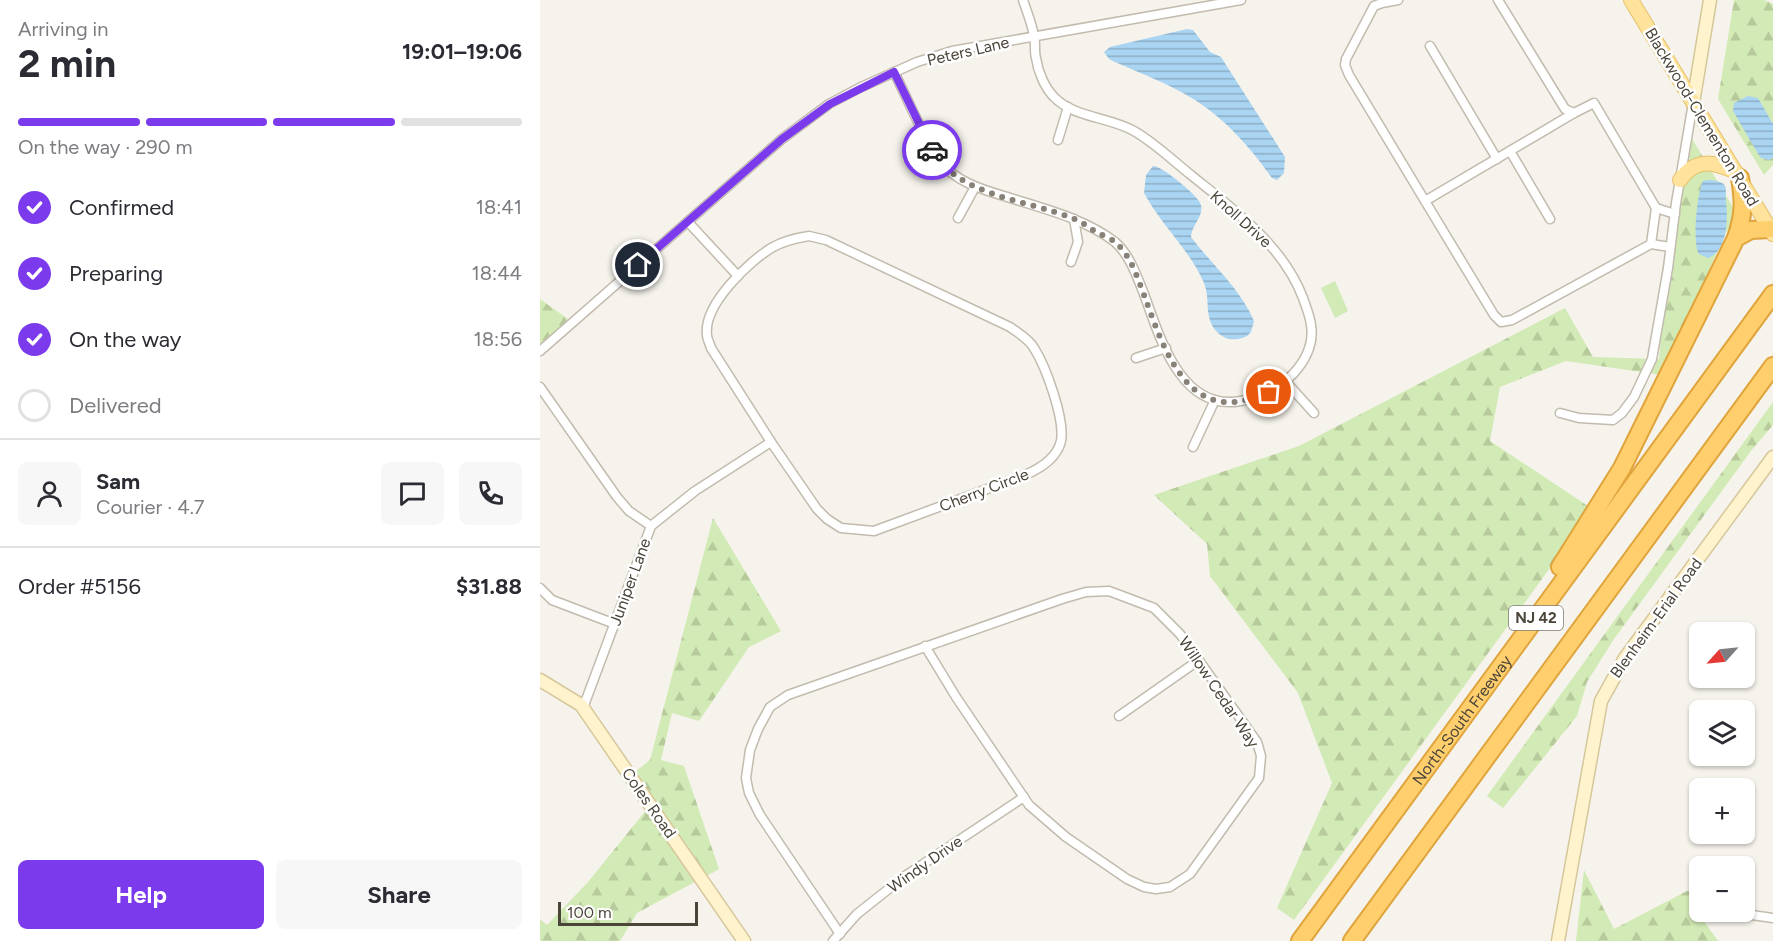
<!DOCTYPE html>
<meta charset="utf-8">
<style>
:root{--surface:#fff;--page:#f7f7f7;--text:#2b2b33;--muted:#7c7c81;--line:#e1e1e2;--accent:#7c3aed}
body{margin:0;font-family:Figtree,sans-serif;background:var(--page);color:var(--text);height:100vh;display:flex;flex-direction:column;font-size:22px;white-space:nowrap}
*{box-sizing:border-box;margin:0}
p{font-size:20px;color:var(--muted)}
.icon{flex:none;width:33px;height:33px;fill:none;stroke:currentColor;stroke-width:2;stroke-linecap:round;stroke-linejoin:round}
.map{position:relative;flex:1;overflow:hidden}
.drawer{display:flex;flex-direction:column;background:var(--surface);width:540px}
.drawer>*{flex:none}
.needle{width:39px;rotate:243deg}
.tools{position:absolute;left:1149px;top:622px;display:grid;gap:12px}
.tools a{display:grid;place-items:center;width:66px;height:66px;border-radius:9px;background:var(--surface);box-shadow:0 2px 4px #0004;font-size:30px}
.scale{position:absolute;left:18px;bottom:15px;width:140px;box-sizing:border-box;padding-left:6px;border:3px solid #4b4439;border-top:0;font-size:16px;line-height:21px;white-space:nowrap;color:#4b4439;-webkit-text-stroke:4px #fff;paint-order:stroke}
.pin{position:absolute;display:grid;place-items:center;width:51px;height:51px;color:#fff;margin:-26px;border:3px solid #fff;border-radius:50%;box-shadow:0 2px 6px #0007}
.courier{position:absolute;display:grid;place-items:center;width:60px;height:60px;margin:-30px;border:4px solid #7c3aed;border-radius:50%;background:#fff;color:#222;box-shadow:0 2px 8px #0007}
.head em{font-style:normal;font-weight:700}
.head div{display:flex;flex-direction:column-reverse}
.head{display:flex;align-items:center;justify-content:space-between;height:102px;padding:0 18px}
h1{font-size:39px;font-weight:700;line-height:45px}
.bar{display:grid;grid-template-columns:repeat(4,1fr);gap:9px 6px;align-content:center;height:72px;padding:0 18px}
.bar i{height:8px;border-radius:4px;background:var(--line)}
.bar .on{background:var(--accent)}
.bar p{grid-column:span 4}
.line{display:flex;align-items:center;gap:15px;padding:0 18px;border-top:2px solid var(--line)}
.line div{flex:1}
.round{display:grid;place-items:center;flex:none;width:63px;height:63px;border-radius:9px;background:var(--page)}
ol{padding:0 18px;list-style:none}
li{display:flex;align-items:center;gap:18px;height:66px}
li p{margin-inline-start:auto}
li .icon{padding:6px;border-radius:50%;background:var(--accent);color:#fff;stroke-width:4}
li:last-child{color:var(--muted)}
li i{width:33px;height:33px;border:3px solid var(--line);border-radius:50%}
.action{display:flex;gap:12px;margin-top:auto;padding:12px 18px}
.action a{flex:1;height:69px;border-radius:9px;background:var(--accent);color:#fff;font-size:24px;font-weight:700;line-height:69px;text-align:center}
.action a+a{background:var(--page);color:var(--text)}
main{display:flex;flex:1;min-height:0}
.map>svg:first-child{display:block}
</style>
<main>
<section class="drawer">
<div class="head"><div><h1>2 min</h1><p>Arriving in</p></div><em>19:01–19:06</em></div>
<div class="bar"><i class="on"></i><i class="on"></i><i class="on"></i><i></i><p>On the way · 290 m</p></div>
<ol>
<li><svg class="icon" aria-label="check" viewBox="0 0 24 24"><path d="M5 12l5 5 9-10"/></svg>Confirmed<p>18:41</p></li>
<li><svg class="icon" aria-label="check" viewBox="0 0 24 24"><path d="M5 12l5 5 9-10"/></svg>Preparing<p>18:44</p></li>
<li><svg class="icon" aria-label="check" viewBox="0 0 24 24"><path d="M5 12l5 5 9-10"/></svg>On the way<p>18:56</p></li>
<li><i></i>Delivered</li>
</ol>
<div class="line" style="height:108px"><a class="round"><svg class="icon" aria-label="person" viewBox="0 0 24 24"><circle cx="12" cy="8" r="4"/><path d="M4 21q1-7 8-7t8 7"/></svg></a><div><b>Sam</b><p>Courier · 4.7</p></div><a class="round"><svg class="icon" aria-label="chat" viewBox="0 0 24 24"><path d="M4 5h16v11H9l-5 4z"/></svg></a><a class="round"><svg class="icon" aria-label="phone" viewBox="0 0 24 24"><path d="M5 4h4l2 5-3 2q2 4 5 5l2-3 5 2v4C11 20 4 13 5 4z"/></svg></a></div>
<div class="line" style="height:78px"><div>Order #5156</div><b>$31.88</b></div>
<div class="action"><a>Help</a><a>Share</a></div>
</section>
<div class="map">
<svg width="1233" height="941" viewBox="0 0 1233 941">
<defs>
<pattern id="forest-firs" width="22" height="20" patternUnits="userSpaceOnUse" patternTransform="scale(1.5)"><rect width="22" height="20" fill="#d2eab5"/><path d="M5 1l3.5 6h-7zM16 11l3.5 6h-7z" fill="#b6ca9c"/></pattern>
<pattern id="water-rules" width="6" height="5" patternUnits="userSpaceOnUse" patternTransform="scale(1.5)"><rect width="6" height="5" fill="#a9d4f2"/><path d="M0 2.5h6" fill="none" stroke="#8caec5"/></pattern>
</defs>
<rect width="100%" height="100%" fill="#f6f3ec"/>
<path fill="#d2eab5" d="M795,281L808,311L795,318L781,288Z"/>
<g fill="url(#forest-firs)">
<path d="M1194,0H1224L1233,4V165L1224,175L1178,99Z"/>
<path d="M1148,132L1200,219L1186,232L1122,375L1026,361L960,387L950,441L1051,508L1055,506L754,920L737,908L792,783L758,693L670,576L667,544L614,495L759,446L1025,308L1053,357L1119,359L1128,268Z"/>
<path d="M0,299L35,324L0,353Z"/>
<path d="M1233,402V425L1211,451L1074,639L1047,682L1037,716L963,808L947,796Z"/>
<path d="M173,518L241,631L209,647L159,721L132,713L121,760L144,766L179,869L97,913L80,941H0V919L7,925L48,882L111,804L91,775L110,760Z"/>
<path d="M1044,870L1074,929L1147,891H1159V906L1156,910L1178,941H1036Z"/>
</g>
<g fill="url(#water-rules)">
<path d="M647,29L653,30L670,52L681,57L745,157L744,173L737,180L732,178C710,147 684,117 650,97C627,83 600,73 575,62L569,59L564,52L570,47Z"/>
<path d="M1208,96L1218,98L1233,124V158L1229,160L1221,158L1217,152L1193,111L1194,103Z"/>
<path d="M613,166C622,166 659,196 661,205C664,216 651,226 651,237C672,265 700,288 714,321L711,332L707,336C696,341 686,341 677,332C663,317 671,300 664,283C650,250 621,225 604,193L606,175Z"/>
<path d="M1168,180C1172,180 1183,181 1185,186C1187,190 1185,196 1186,201C1188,218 1188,251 1168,258L1159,254C1152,243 1157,194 1163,181Z"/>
</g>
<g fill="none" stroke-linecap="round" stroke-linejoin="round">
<defs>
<g id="street">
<path d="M858,0L842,3L834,6L806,59L805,65L809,75L885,201L1034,113L1054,103L1116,208L1135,214"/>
<path d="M958,0L1025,109L1034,113"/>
<path d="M890,46L957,159"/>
<path d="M354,72C363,90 371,108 380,126C385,138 390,151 398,160C415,181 440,189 464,196C501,208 544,218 575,242C590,255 597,277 604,294C620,338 641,412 701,401C721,397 739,388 753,374C766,360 774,344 771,325C770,316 766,307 763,298C743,245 694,210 651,175C632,160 615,143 594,131C570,117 534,118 514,97C505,88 498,72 496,58C494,51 496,44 494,36C492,24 487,12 483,0"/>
<path d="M518,140L528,107"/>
<path d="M970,151L1010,219"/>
<path d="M885,201L954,315L961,322L972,320L1111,244L1116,208"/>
<path d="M418,218L435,187"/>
<path d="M148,222L198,276"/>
<path d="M269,236L286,240L470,327C478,333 489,339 494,348C506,367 525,419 521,441C517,458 499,469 485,475L334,531L301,528L287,519L277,509L231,442L171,348C170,344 167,339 167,335C163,305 209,261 233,247C244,241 256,238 269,236Z"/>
<path d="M1111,244L1130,247"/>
<path d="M531,262L538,242L534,219"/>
<path d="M0,351L242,139L289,104L319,88L377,62L412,51L701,0"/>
<path d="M596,358L626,348"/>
<path d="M746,382L774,413"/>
<path d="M0,387L77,497L89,511L111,526"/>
<path d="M1020,413L1039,418L1073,420L1082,413L1094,397L1112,359L1128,268L1136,203L1153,103"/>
<path d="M653,447L675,400"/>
<path d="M0,588L12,600L75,624"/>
<path d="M43,708L111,526L155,491L231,442"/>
<path d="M579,716L659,660"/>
<path d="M1191,912L1233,918"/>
<path d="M300,934L220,815L209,793L206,778L210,750L218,729L230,707L248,695L522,599L546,592L569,591L614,608L640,634L717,742L721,756L719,778L650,874L630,887L616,889L604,887L587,879L526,837L489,805L416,697L385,646"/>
<path d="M293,941L317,914L365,876L484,797"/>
</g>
<g id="secondary">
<path d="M1153,103L1170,0"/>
<path d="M0,680L41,705L204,941"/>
<path d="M1018,941L1061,701L1085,658L1233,457"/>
</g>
<g id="primary">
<path d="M1091,0L1233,234"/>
<path d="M1140,180C1156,157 1174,162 1196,172"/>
</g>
<g id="highway">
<path d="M1196,238C1204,215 1204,202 1200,178"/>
<path d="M1020,567L1082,468L1196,238L1211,230L1230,229"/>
<path id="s1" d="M760,941L1233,294"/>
<path d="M812,941L1233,366"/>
</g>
</defs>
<use href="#street" stroke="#c2bbae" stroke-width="11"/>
<use href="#secondary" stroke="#d6c79b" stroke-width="15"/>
<use href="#primary" stroke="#e6c16a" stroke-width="16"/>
<use href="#highway" stroke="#e0a43c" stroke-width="20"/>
<use href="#street" stroke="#fff" stroke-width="8"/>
<use href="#secondary" stroke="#fff3cd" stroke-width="12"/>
<use href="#primary" stroke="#ffe39c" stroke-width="14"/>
<use href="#highway" stroke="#ffcf6e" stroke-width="16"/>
</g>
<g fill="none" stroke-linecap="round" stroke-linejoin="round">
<path stroke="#878178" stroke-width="6" stroke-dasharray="0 10.8" d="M392,150C420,197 485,199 532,218C541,221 548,227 556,232C562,235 571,238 576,243C591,256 597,277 604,295C619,335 640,407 694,402C706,401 718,396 729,392"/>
<path stroke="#7c3aed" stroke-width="8" d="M98,265L242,139L290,104L354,72L392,150"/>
</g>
<g text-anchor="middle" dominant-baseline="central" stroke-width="5" stroke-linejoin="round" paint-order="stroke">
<rect fill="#fff" stroke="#817c74" stroke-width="1.5" x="969" y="606" width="54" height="24" rx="4.5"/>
<g font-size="15" font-weight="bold" fill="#4b4439">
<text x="996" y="618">NJ 42</text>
</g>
<g font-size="16" fill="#4b4439" stroke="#fff">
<text transform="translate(428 51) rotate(-13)">Peters Lane</text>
<text transform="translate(1162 117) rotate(59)">Blackwood-Clementon Road</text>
<text transform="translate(701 219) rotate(42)">Knoll Drive</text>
<text transform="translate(444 490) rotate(-21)">Cherry Circle</text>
<text transform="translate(90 582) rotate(-70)">Juniper Lane</text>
<text transform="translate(1116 618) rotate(-54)">Blenheim-Erial Road</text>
<text transform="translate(679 692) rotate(56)">Willow Cedar Way</text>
<text stroke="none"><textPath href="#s1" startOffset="274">North-South Freeway</textPath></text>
<text transform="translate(109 803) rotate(55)">Coles Road</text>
<text transform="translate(385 864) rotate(-35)">Windy Drive</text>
</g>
</g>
</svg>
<div class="tools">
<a><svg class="needle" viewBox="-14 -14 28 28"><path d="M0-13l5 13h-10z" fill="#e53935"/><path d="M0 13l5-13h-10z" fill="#7c7c81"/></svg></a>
<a><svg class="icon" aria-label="layers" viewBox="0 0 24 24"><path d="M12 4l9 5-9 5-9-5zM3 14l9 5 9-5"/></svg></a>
<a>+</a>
<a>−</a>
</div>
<div class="scale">100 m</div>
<div class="pin" style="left:729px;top:392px;background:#ea580c"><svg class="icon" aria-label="bag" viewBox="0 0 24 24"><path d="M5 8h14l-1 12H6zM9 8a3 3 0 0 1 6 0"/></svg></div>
<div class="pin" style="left:98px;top:265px;background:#1f2937"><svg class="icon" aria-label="home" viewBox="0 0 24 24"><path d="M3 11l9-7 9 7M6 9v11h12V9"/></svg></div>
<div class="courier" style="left:392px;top:150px"><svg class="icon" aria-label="car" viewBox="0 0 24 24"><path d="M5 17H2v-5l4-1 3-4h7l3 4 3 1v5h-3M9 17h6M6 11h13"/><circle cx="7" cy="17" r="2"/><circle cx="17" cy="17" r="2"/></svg></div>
</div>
</main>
